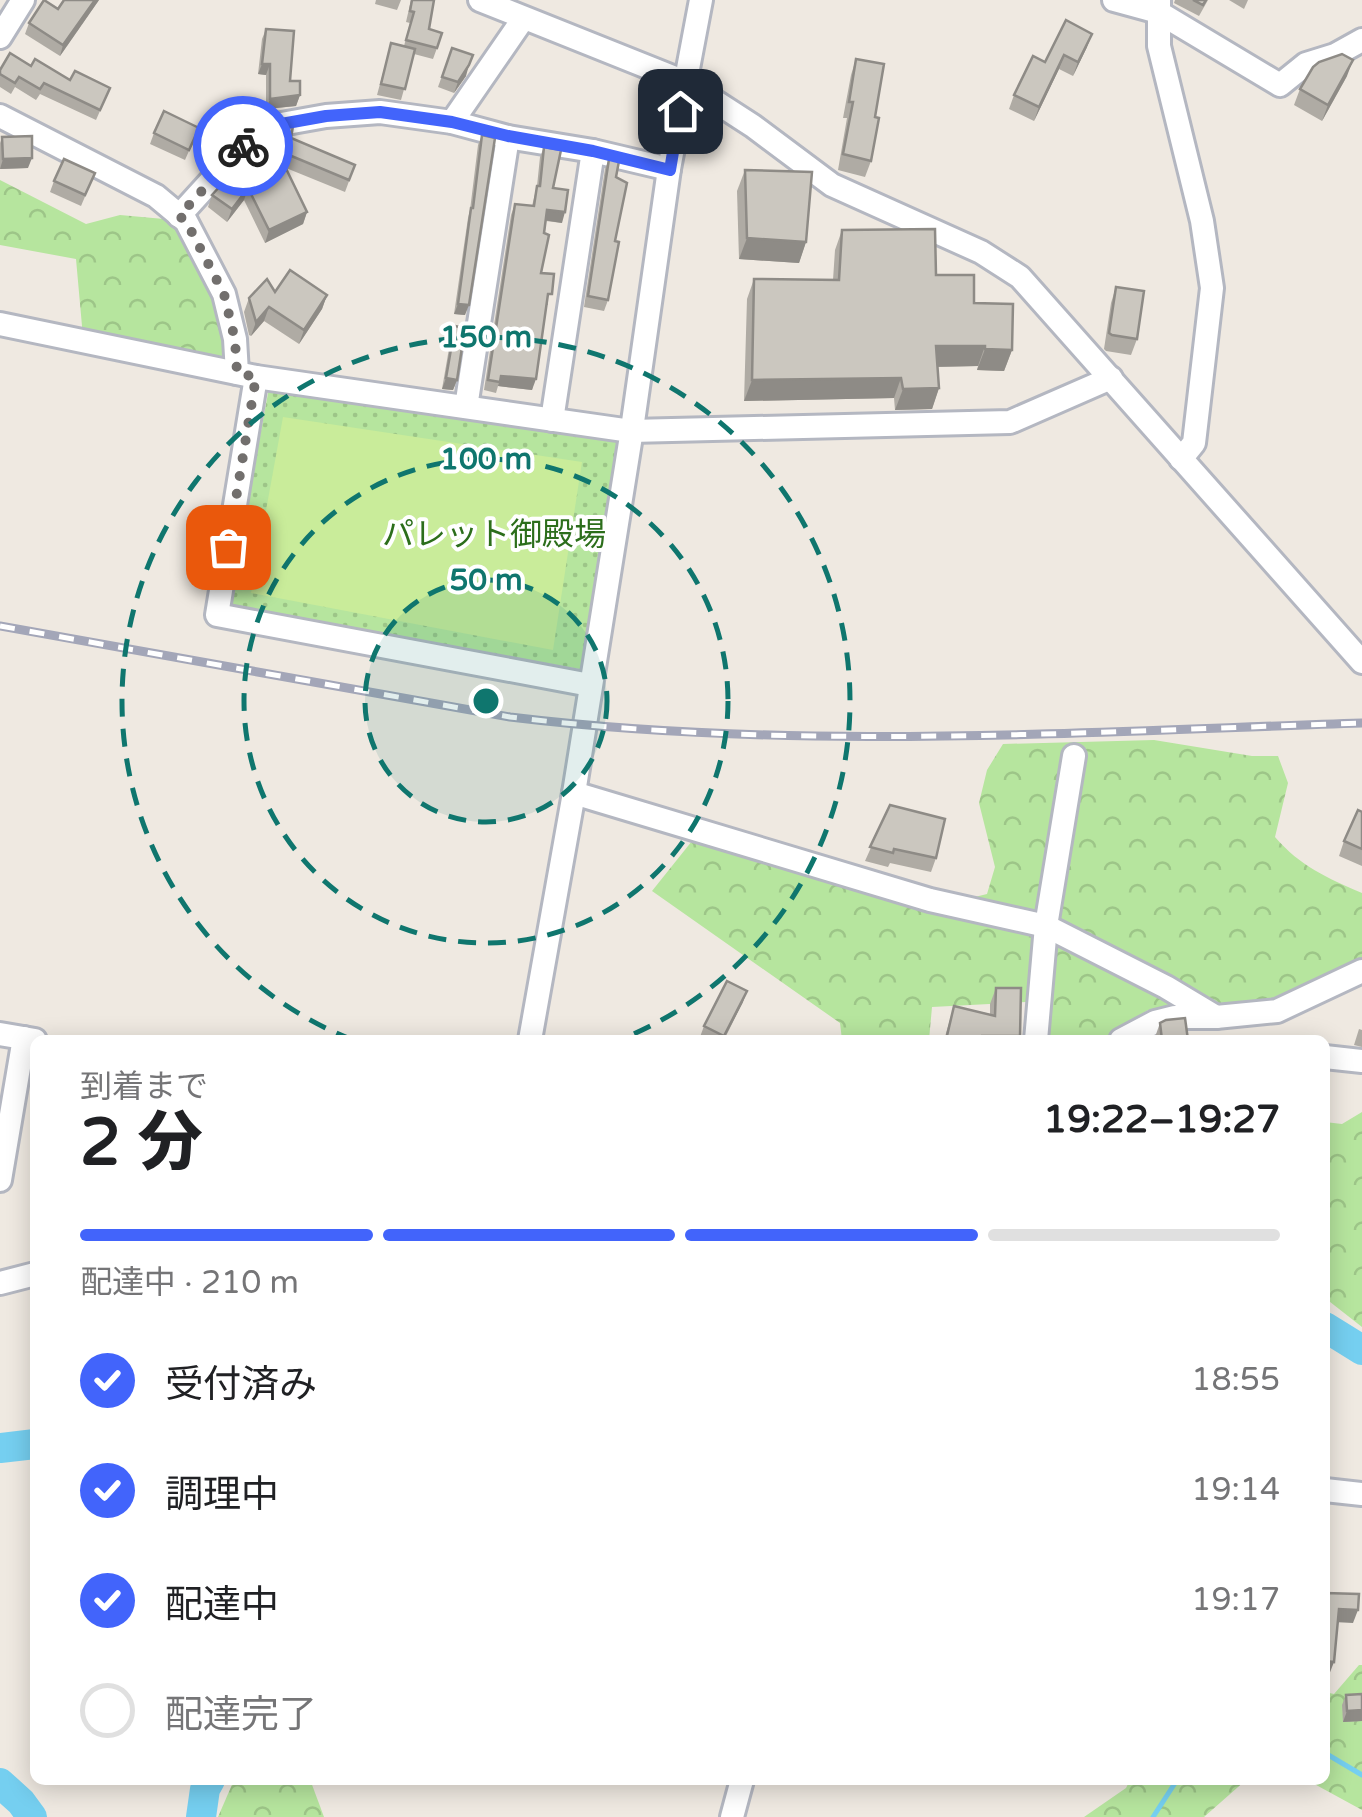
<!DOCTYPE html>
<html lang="ja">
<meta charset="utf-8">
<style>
:root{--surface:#fff;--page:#f2f2f2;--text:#202124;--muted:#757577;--line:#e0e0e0;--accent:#4264fb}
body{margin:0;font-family:"Varela Round","Noto Sans JP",sans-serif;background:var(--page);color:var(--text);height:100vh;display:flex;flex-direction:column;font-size:38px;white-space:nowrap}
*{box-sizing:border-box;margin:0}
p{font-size:32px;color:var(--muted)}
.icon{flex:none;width:55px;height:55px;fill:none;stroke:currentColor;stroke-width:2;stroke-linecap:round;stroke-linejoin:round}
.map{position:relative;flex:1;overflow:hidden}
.side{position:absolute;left:30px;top:1035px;width:1300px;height:750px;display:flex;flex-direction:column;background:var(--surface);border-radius:15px;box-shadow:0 5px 25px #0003}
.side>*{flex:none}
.pin{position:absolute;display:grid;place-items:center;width:85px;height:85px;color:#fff;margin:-42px;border-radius:20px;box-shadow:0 5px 15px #0006}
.courier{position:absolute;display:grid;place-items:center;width:100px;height:100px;margin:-50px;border:8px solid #4264fb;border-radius:50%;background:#fff;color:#222;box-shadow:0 2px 12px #0007}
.headline em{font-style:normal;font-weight:800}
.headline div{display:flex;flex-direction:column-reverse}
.headline{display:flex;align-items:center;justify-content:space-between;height:170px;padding:0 50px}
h1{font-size:65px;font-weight:800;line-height:75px}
.bar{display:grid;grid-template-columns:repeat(4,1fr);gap:15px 10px;align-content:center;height:120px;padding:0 50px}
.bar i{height:12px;border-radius:8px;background:var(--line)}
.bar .on{background:var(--accent)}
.bar p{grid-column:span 4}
ol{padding:0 50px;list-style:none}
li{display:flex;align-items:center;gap:30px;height:110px}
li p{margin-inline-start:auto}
li .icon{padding:10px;border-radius:50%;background:var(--accent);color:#fff;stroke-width:4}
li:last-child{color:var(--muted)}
li i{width:55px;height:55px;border:5px solid var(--line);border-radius:50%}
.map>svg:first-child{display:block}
</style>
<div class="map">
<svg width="1362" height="1817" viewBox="0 0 1362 1817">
<defs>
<pattern id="forest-crowns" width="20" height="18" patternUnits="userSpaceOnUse" patternTransform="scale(2.5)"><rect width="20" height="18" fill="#b6e59e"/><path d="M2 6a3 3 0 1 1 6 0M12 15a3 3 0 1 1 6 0" fill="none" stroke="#9dc588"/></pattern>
<pattern id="park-dots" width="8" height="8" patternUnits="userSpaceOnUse" patternTransform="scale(2.5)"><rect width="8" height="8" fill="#b6e59e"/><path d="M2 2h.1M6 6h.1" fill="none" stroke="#9dc588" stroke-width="1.8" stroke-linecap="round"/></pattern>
</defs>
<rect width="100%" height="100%" fill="#efe9e1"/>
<g fill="url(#forest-crowns)">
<path d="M0,180L86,224L120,215L186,221L229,313L237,373L81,341L82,326L76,259L0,245Z"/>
<path d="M1154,740L1252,756H1278L1288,783L1275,837C1300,866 1327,878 1362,893V976L1290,998L1204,1010H1148L1102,1040H1046L1045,1001L932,1007L929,1040H842L840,1023L652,891L696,836L926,909L987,894L995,867L979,803L987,770L1003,744Z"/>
<path d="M1362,1112V1327L1325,1298V1122L1342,1124Z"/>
<path d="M1359,1665H1362V1810L1307,1780H1325V1692L1334,1694Z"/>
<path d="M234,1780H308L311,1782L324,1817H218Z"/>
<path d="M1130,1780H1246L1204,1817H1084L1126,1788Z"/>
</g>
<path fill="url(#park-dots)" d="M269,388L631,436L596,672L228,606Z"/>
<path fill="#c9ec9a" d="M283,417L582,462L553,650L251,593Z"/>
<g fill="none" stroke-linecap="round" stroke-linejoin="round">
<g stroke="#75cff0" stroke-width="5">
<path d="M1325,1753L1362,1775"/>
<path d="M1153,1817L1177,1780"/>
</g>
<g stroke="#75cff0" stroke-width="30">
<path d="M1325,1327L1362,1350"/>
<path d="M0,1448L35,1444"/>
<path d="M0,1783L21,1802L32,1817"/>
<path d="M201,1817L205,1789L210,1780"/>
</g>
<defs>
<g id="minor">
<path d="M480,0L685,82L753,126L832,185L981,252L1020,277L1362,662"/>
<path d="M1114,0L1158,12L1280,85L1306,64L1335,55L1362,40"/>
<path d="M1159,0V46L1202,221L1212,288L1194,443L1181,459"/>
<path d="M0,37L23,0"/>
<path d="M0,116L156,196L186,221L224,294L235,339L237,373"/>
<path d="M452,122L523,19"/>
<path d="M179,216L259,128L326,116L380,112L452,122L508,137L593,151L669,169"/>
<path d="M0,324L256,377L631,431L1010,422L1111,378"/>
<path d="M256,377L217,615L590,685"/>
<path d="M466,407L508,137"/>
<path d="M552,420L593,151"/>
<path d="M574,793L930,900L1046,926L1166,987L1216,1017"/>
<path d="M0,1034L35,1040"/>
<path d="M530,1040L574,793L631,436L669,169L701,0"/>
<path d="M1036,1040L1046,926L1074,756"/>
<path d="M1121,1040L1155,1022L1175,1017H1216L1277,1011L1362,971"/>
<path d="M1325,1057L1362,1061"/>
<path d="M0,1180L24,1038"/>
<path d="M0,1283L35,1274"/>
<path d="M1325,1490L1362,1494"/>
<path d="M732,1817L742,1780"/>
</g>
</defs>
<use href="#minor" stroke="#b4b7c1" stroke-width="28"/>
<use href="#minor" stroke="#fff" stroke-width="22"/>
<defs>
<path id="rail" d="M0,626L510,717C792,751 1079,732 1362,723"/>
</defs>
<use href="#rail" stroke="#a3a6b8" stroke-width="9"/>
<use href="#rail" stroke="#fff" stroke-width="5" stroke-dasharray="15" stroke-linecap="butt"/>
</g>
<g fill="#afaba4">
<path d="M99,0L60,56L25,34L29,23L58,9Z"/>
<path d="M376,0H401L397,10L375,4Z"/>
<path d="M411,0H434L429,29L437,48L433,59L414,54L401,100L377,95L391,43L404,46L410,23L406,22Z"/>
<path d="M1175,0H1208L1199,16L1174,3Z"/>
<path d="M1229,0H1248L1244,9Z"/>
<path d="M266,29L290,81L300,95L296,106L266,109V75L258,74L262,39Z"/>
<path d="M1087,47L1073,76L1059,69L1034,121L1009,109L1014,95L1045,62Z"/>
<path d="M452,48L466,76L454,93L438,87Z"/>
<path d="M856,59L875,117L871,161L865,177L838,170L847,118H843L851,75Z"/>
<path d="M31,66L70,80L110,88L96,120L40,94L36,100L15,87L11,94L0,87V70Z"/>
<path d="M1347,76L1322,121L1294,105L1300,89Z"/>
<path d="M199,128L185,160L150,144L154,133Z"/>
<path d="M271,130L355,165L345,192L286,168L307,212L303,224L265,243L244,200L227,222L208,207L212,195L256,179L262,165L267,142Z"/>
<path d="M482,135L465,315L454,314L468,218L470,210L478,145Z"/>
<path d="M2,137L28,168L0,169V143Z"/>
<path d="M544,147L562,223L546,221L541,273L548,305H547L532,390L498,386L496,393L484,390L511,215L515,204L532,206L537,186L540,157Z"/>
<path d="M609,159L615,241L608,300L604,311L584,307L605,169Z"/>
<path d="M745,170L806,242L799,263L739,259L737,191Z"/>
<path d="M95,173L81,206L50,192L54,181Z"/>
<path d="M842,230L936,275L974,303L1012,350L1004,371L977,370L978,366L937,367L939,388L932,409L895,410L894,398L744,401L747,299L754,279L833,280L835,250Z"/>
<path d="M1116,287L1137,339L1131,355L1106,351L1104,349L1111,303Z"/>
<path d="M275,292L327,295L322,309L299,344L264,321L251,336L249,335L244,312L249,298Z"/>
<path d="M455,326L457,380L453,390L442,389L451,337Z"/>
<path d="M890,805L936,858L931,872L890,863L888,867L865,861Z"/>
<path d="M1362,812V866L1339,856L1344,841Z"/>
<path d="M996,988L1019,1040H944L954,1006L990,1014V1004Z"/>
<path d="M743,1002L724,1040H707L700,1037L704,1026Z"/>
<path d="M1160,1023L1188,1040H1154Z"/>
<path d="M1359,1029L1362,1030V1047L1354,1045Z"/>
<path d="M1362,1694V1721L1343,1722L1342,1705L1346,1695Z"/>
</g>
<g fill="#8e8b86">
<path d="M95,0H99L60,56L63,45Z"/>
<path d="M1092,34L1087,47L1073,76L1078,62Z"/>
<path d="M1064,55L1059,69L1034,121L1039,107Z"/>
<path d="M1353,60L1347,76L1322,121L1328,105Z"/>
<path d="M262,64H270L266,75L258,74Z"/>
<path d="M469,65L466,76L454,93L458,82Z"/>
<path d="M300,95L296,106L266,109L270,99Z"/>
<path d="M32,158L28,168L0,169L3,159Z"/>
<path d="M248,188L244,200L227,222L232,209Z"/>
<path d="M547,210L565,212L562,223L543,220Z"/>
<path d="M307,212L303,224L265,243L269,230Z"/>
<path d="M747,238L806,242L799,263L739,259Z"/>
<path d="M327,295L322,309L299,344L304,330Z"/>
<path d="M458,304L469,305L465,315L454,314Z"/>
<path d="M269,307L264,321L251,336L256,322Z"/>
<path d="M936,346H985L978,366L928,367Z"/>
<path d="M985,349L1012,350L1004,371L977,370Z"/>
<path d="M501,376L536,379L532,390L498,386Z"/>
<path d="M446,378L457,380L453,390L442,389Z"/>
<path d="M901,378L894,398L744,401L752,380Z"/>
<path d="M939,388L932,409L895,410L903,389Z"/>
<path d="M747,991L743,1002L723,1040Z"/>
<path d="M982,1036H1020L1019,1040H980Z"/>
<path d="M1339,1609L1358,1610L1353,1623L1334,1622Z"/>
<path d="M1325,1661L1334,1662L1329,1675H1325Z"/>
<path d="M1362,1710V1721L1343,1722L1347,1711Z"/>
</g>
<g fill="#cbc7bf" stroke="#8e8b86" stroke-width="2.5">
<path d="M44,0L58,9L64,0H95L63,45L29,23Z"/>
<path d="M412,0H434L429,29L442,33L437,48L406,40L414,12L410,11Z"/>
<path d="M1193,0H1206L1203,5Z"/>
<path d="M1066,20L1092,34L1078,62L1064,55L1039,107L1014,95L1033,56L1045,62Z"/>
<path d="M266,29L294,31L290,81H300V95L270,99V64H262Z"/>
<path d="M391,43L415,49L405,89L381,84Z"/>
<path d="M452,48L473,55L469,65L458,82L442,77Z"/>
<path d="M10,53L31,66L35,59L70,80L75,71L110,88L100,110L44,83L40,89L19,77L15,83L0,74V70Z"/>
<path d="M1342,54L1353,60L1328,105L1300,89L1313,67L1319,62Z"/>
<path d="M856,59L884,64L875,117L879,118L871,161L843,154L853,102H849Z"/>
<path d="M164,111L199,128L189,150L154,133Z"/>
<path d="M293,126L291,138L355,165L349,180L277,150L307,212L269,230L248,188L232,209L212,195L239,165L256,179L266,156L271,130Z"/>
<path d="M482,135L495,138L469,305L458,304L471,208H473Z"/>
<path d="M32,136V158L3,159L2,137Z"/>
<path d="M544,147L561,150L553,188L568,190L565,212L547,210L544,233L549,235L541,273L554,274L552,294H548L536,379L501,376L500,382L488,380L515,204L534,206L537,186H540Z"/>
<path d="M64,159L95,173L85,195L54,181Z"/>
<path d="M609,159L619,161L616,177L627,183L615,241L619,242L608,300L588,296Z"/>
<path d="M745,170L812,172L806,242L747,238Z"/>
<path d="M935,229L936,275H974V303L1013,304L1012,350L985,349V346H936L939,388L903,389L901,378L752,380L754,279L839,280L842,230Z"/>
<path d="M290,270L327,295L304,330L269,307L256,322L249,298L267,279L275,292Z"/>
<path d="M1116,287L1144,291L1137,339L1112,335L1109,333Z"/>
<path d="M455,326L465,328L457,380L446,378Z"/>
<path d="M890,805L945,819L936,858L894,849L893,853L870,847Z"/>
<path d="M1358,810L1362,812V849L1344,841Z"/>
<path d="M727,981L747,991L724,1036L704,1026Z"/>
<path d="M996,988H1021L1020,1036H982L981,1040H946L954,1006L995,1016Z"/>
<path d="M1185,1018L1188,1040H1162L1160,1023L1166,1020Z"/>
<path d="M1325,1593L1359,1594L1358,1610L1339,1609L1334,1662L1325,1661Z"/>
<path d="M1362,1694V1710L1347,1711L1346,1695Z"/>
</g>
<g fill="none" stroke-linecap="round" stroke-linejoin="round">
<path stroke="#726f6d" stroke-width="10" stroke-dasharray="0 18" d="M228,547L256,377L237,373L235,340L224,294L186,221L179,216L243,146"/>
<path stroke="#4264fb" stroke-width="12" d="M243,146L259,128L326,116L380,112L452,122L508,136L593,151L670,170L680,111"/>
</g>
<circle cx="486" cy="701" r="121" fill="#0f766e" fill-opacity=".12"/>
<g fill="none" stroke="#0f766e" stroke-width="5" stroke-dasharray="18 12">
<circle cx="486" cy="701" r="121"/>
<circle cx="486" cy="701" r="242"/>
<path d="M353 1040A364 364 0 1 1 619 1040"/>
</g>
<g text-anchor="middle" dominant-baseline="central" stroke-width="8" stroke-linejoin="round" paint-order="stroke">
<g font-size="32" fill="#2c6e1b" stroke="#fff">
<text x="494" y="535">パレット御殿場</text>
</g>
</g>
<circle cx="486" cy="701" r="15" fill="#0f766e" stroke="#fff" stroke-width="5"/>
<g font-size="30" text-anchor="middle" font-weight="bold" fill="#0f766e" stroke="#fff" stroke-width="8" stroke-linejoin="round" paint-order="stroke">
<text x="486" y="347">150 m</text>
<text x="486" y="469">100 m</text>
<text x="486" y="590">50 m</text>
</g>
</svg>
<div class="pin" style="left:228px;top:547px;background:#ea580c"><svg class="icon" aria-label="bag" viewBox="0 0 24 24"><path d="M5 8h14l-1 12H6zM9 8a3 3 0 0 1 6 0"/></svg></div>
<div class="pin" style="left:680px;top:111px;background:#1f2937"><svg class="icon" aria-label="home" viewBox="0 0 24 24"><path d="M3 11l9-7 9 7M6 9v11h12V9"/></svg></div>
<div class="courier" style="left:243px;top:146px"><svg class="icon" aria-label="bike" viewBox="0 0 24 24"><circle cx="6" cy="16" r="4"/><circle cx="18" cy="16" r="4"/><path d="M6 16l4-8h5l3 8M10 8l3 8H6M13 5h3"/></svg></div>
<section class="side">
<div class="headline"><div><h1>2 分</h1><p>到着まで</p></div><em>19:22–19:27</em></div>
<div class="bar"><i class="on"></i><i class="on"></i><i class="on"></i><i></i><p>配達中 · 210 m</p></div>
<ol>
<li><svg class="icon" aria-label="check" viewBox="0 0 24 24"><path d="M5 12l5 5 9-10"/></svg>受付済み<p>18:55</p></li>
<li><svg class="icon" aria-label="check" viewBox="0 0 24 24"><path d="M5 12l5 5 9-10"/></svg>調理中<p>19:14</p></li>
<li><svg class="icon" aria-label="check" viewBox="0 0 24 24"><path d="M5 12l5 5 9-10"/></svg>配達中<p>19:17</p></li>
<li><i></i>配達完了</li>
</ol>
</section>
</div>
